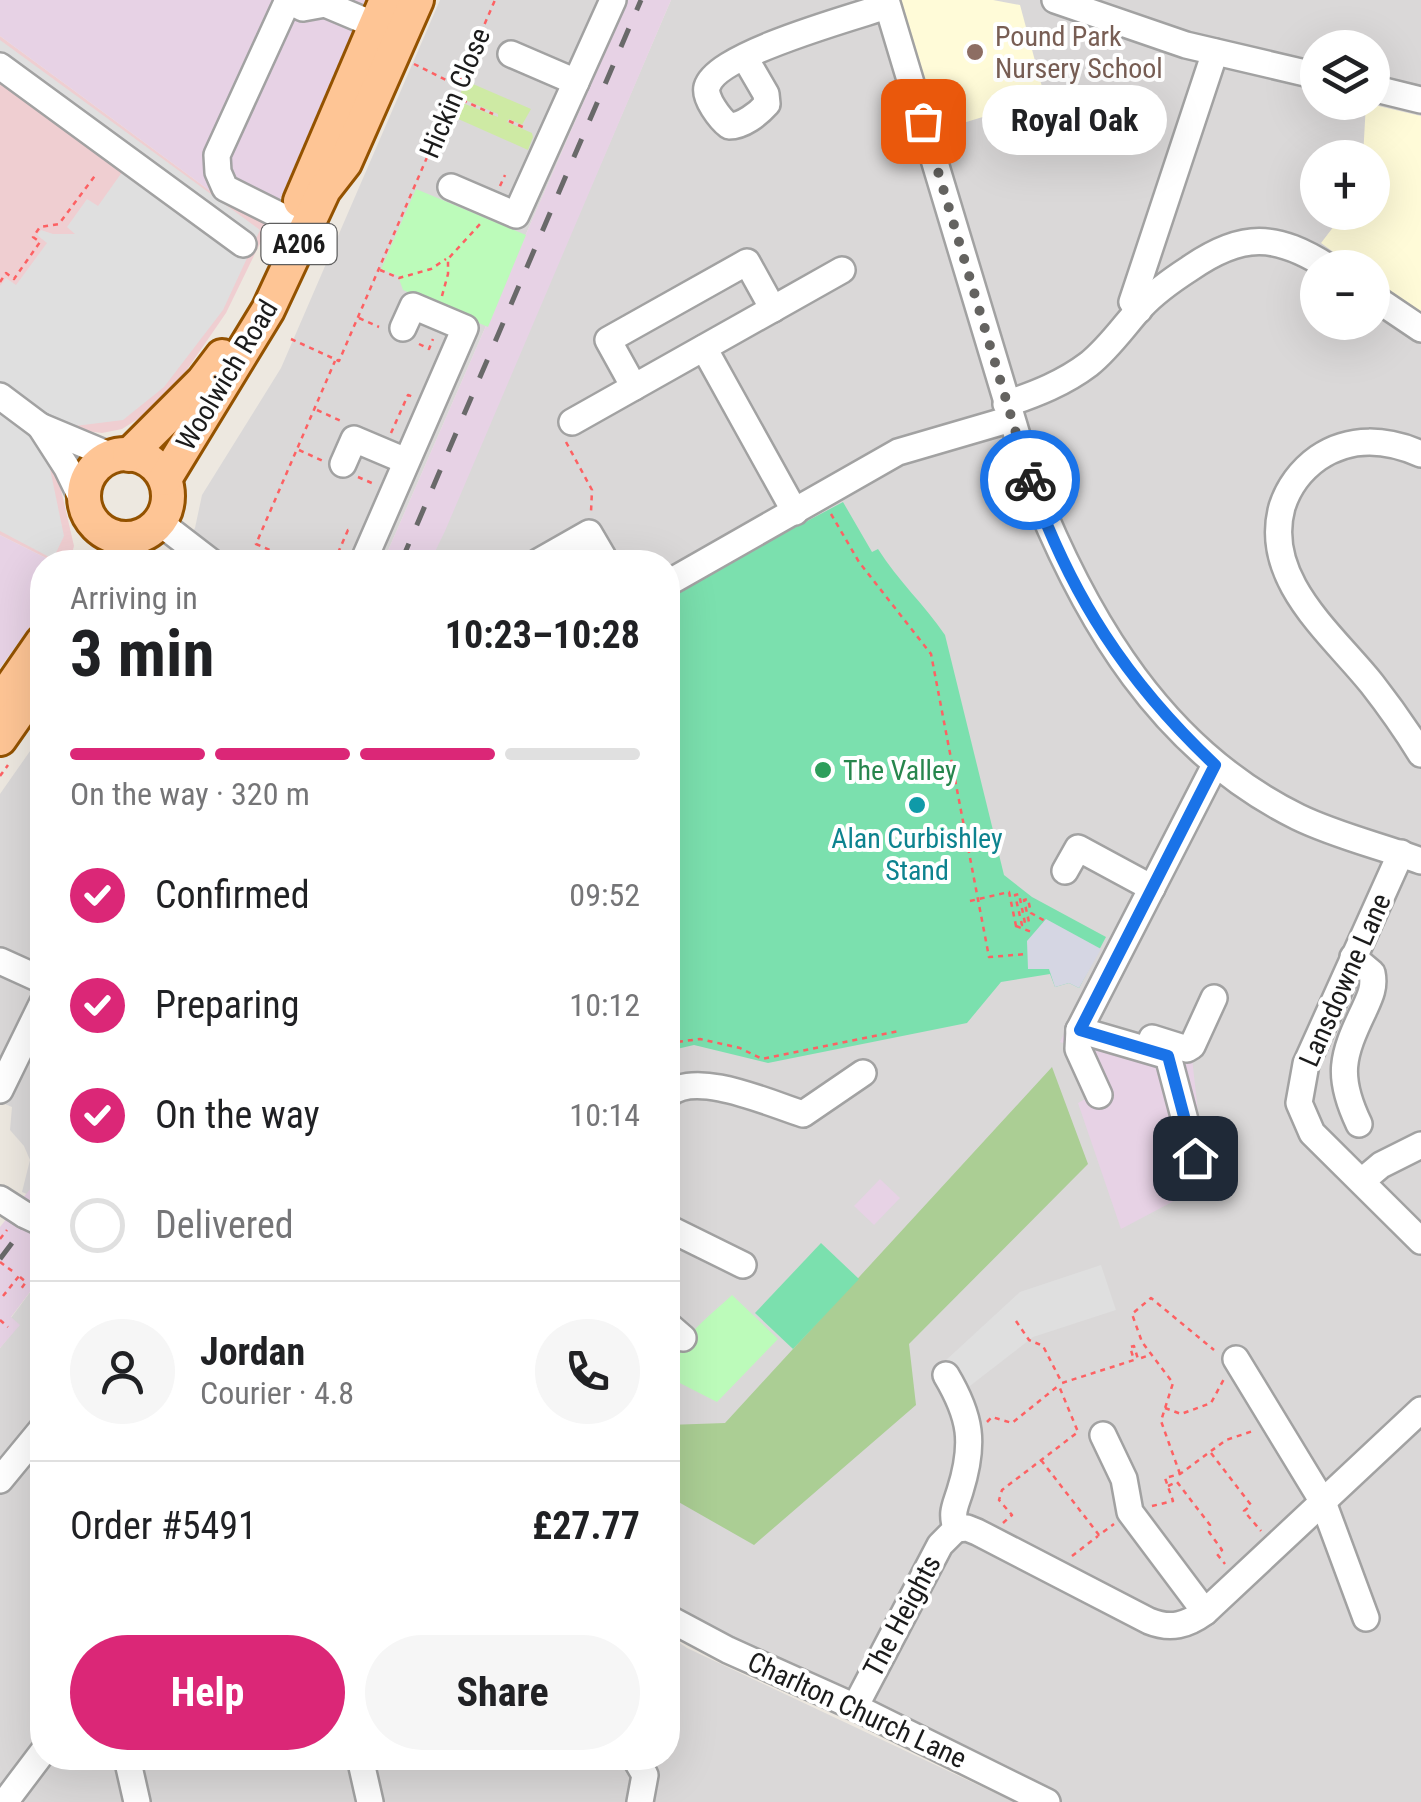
<!DOCTYPE html>
<meta charset="utf-8">
<style>
:root{--surface:#fff;--page:#f6f6f6;--text:#202124;--muted:#757577;--line:#e0e0e0;--accent:#db2777}
body{margin:0;font-family:"Roboto Condensed",sans-serif;background:var(--page);color:var(--text);height:100vh;display:flex;flex-direction:column;font-size:38px;white-space:nowrap}
*{box-sizing:border-box;margin:0}
p{font-size:32px;color:var(--muted)}
.icon{flex:none;width:55px;height:55px;fill:none;stroke:currentColor;stroke-width:2;stroke-linecap:round;stroke-linejoin:round}
.map{position:relative;flex:1;overflow:hidden}
.details{position:absolute;left:30px;top:550px;width:650px;height:1220px;display:flex;flex-direction:column;background:var(--surface);border-radius:40px;box-shadow:0 10px 40px #0002}
.details>*{flex:none}
.tools{position:absolute;left:1300px;top:30px;display:grid;gap:20px}
.tools a{display:grid;place-items:center;width:90px;height:90px;border-radius:50%;background:var(--surface);box-shadow:0 10px 40px #0002;font-size:50px}
.pin{position:absolute;display:grid;place-items:center;width:85px;height:85px;color:#fff;margin:-42px;border-radius:20px;box-shadow:0 5px 15px #0006}
.courier{position:absolute;display:grid;place-items:center;width:100px;height:100px;margin:-50px;border:8px solid #1a73e8;border-radius:50%;background:#fff;color:#222;box-shadow:0 2px 12px #0007}
.bubble{position:absolute;height:70px;border-radius:35px;background:var(--surface);box-shadow:0 10px 40px #0002;font-size:32px;font-weight:700;line-height:70px;text-align:center}
.summary em{font-style:normal;font-weight:700}
.summary div{display:flex;flex-direction:column-reverse}
.summary{display:flex;align-items:center;justify-content:space-between;height:170px;padding:0 40px}
h1{font-size:65px;font-weight:700;line-height:75px}
.bar{display:grid;grid-template-columns:repeat(4,1fr);gap:15px 10px;align-content:center;height:120px;padding:0 40px}
.bar i{height:12px;border-radius:8px;background:var(--line)}
.bar .selected{background:var(--accent)}
.bar p{grid-column:span 4}
.line{display:flex;align-items:center;gap:25px;padding:0 40px;border-top:2px solid var(--line)}
.line div{flex:1}
.round{display:grid;place-items:center;flex:none;width:105px;height:105px;border-radius:52px;background:var(--page)}
ol{padding:0 40px;list-style:none}
li{display:flex;align-items:center;gap:30px;height:110px}
li p{margin-inline-start:auto}
li .icon{padding:10px;border-radius:50%;background:var(--accent);color:#fff;stroke-width:4}
li:last-child{color:var(--muted)}
li i{width:55px;height:55px;border:5px solid var(--line);border-radius:50%}
.action{display:flex;gap:20px;margin-top:auto;padding:20px 40px}
.action a{flex:1;height:115px;border-radius:60px;background:var(--accent);color:#fff;font-size:40px;font-weight:700;line-height:115px;text-align:center}
.action a+a{background:var(--page);color:var(--text)}
.map>svg:first-child{display:block}
</style>
<div class="map">
<svg width="1421" height="1802" viewBox="0 0 1421 1802">
<rect width="100%" height="100%" fill="#ede8e0"/>
<g fill="#dad8d8" fill-rule="evenodd">
<path d="M440,0H628L383,562H163L173,557L195,528L202,495L281,368Z"/>
<path d="M671,0H1421V1802H1060L668,1605V562H430ZM1318,48H1372V102H1318ZM1318,158H1372V212H1318ZM1318,268H1372V322H1318Z"/>
<path d="M42,734V1174L27,1194L22,1192L30,1160L24,1146L10,1130L12,1107L0,1102V794Z"/>
<path d="M42,1276V1758H668V1635L687,1648L1014,1802H0V1348L19,1325L11,1318Z"/>
</g>
<path fill="#efced1" d="M0,36L232,207L269,225L226,313L184,374L146,414L122,429L102,433L78,430L54,459L74,546L70,562H54L0,535Z"/>
<g fill="#e7d2e5">
<path d="M0,0H366L269,225L232,207L0,36Z"/>
<path d="M628,0H671L445,531L430,562H383Z"/>
<path d="M0,535L54,562H42V610L0,668Z"/>
<path d="M1071,1021L1192,1058L1206,1184L1121,1229L1078,1103L1091,1096L1067,1044L1060,1042Z"/>
<path d="M42,1174V1276L11,1317L20,1325L0,1348V1227Z"/>
<path d="M880,1179L900,1198L874,1225L854,1206Z"/>
</g>
<g fill="#fffbd8">
<path d="M901,0H993L1020,5L1045,98L940,130Z"/>
<path d="M1366,103L1421,116V316L1373,281L1372,268L1354,267L1321,243L1344,213L1372,212V158L1363,157Z"/>
</g>
<path fill="#ceeaa4" d="M466,81L531,109L522,125L509,119L507,122L532,133L533,137L528,150L447,114L452,105L460,102L498,117V114L463,99L461,92Z"/>
<path fill="#abce94" d="M1052,1067L1088,1164L909,1344L916,1405L754,1545L668,1496V1425L725,1423Z"/>
<g fill="#bcfbba">
<path d="M416,189L526,235L488,327L403,290L398,276L381,269Z"/>
<path d="M732,1295L778,1339L717,1402L668,1377C667,1348 712,1314 732,1295Z"/>
</g>
<g fill="#7be0ae">
<path d="M843,502L872,552L878,549C898,581 924,604 945,635L1004,875L1032,897L1106,937L1079,988L1069,983L1055,987L1050,974L1001,982L967,1023L768,1063L694,1045L668,1051V595Z"/>
<path d="M821,1243L859,1279L793,1349L755,1313Z"/>
</g>
<g fill="#dfdfdf">
<path d="M0,40L260,230L223,310L164,387L123,420L75,426L48,459L64,536L53,559L0,531V286L6,278L16,285L47,243L37,235L41,230L53,234H75L67,227L87,199L98,206L125,168L0,84Z"/>
<path d="M1101,1265L1116,1310L1033,1337L953,1399L931,1374L1020,1292Z"/>
</g>
<path fill="#d5d6e3" d="M1046,919L1101,949L1079,988L1069,983L1055,987L1049,969H1028L1027,941Z"/>
<g fill="none" stroke-linecap="round" stroke-linejoin="round">
<defs>
<g id="minor">
<path d="M287,0L303,8L325,4L375,25"/>
<path d="M288,0L217,155L218,172L225,188L291,221"/>
<path d="M886,0L1032,485C1086,621 1162,750 1298,817C1337,836 1381,846 1421,861"/>
<path d="M1055,0L1186,45L1318,76"/>
<path d="M511,54L576,82"/>
<path d="M745,58L766,94L767,104C758,114 743,126 729,126C720,119 704,98 707,87C716,54 854,17 887,6"/>
<path d="M0,66L243,244"/>
<path d="M1372,88L1421,100"/>
<path d="M451,187L516,215L613,0"/>
<path d="M1372,296L1421,329"/>
<path d="M1139,310L1132,302L1215,52"/>
<path d="M704,348L795,512"/>
<path d="M634,387L608,340L747,262L773,309"/>
<path d="M0,396L40,426L114,457"/>
<path d="M1006,404C1036,394 1064,383 1089,364C1109,348 1124,326 1141,307C1155,292 1172,280 1189,269C1242,232 1276,233 1330,268"/>
<path d="M572,422L842,270"/>
<path d="M40,426L67,468L83,501"/>
<path d="M1421,454C1387,439 1350,436 1318,458C1301,470 1288,488 1282,507C1262,579 1332,634 1372,684C1390,707 1406,730 1421,754"/>
<path d="M343,464L354,439L406,461"/>
<path d="M159,522L211,562"/>
<path d="M363,562L465,328L413,306L403,328"/>
<path d="M538,562L589,533L606,562"/>
<path d="M668,583L898,452L1011,419"/>
<path d="M1401,853L1306,1064L1299,1103L1312,1133L1421,1241"/>
<path d="M1065,871L1078,848L1152,888"/>
<path d="M1353,957L1372,973C1375,987 1370,997 1364,1010C1342,1056 1336,1076 1359,1124"/>
<path d="M0,961L42,980"/>
<path d="M1079,1030L1078,1049L1099,1095"/>
<path d="M1152,1038L1187,1049L1192,1046L1214,998"/>
<path d="M0,1090L42,1004"/>
<path d="M668,1095C695,1069 771,1104 803,1114L863,1073"/>
<path d="M1195,1158L1168,1056L1079,1030L1215,765"/>
<path d="M1362,1181L1381,1165L1421,1145"/>
<path d="M0,1199L25,1215"/>
<path d="M668,1228L743,1265"/>
<path d="M668,1325L683,1338"/>
<path d="M1236,1359L1323,1502L1366,1618"/>
<path d="M1103,1435L1124,1479L1130,1512L1205,1612"/>
<path d="M0,1480L42,1429"/>
<path d="M956,1529L967,1528L977,1532L1149,1621C1171,1630 1187,1625 1205,1612L1421,1410"/>
<path d="M668,1618L728,1650L855,1707L1047,1802"/>
<path d="M855,1707L940,1545L956,1529C951,1512 955,1507 960,1491C975,1443 971,1417 946,1375"/>
<path d="M127,1758L137,1802"/>
<path d="M360,1758L370,1802"/>
<path d="M635,1758L645,1775L640,1802"/>
<path d="M5,1802L42,1753"/>
</g>
<g id="major">
<path d="M300,201L386,0"/>
<circle cx="126" cy="496" r="42"/>
<path d="M129,455L203,381L222,356"/>
<path d="M165,479L268,310L324,190L345,163L417,0"/>
<path d="M0,703L42,642"/>
<path d="M0,739L37,686"/>
</g>
</defs>
<use href="#minor" stroke="#a2a2a2" stroke-width="30"/>
<use href="#major" stroke="#935200" stroke-width="38"/>
<g stroke="#fd6163" stroke-width="2.5" stroke-dasharray="5 5" stroke-linecap="butt">
<path d="M414,64L456,85"/>
<path d="M453,96L493,114"/>
<path d="M509,121L525,128"/>
<path d="M500,186L505,175"/>
<path d="M380,270L399,278L431,269L446,259"/>
<path d="M0,282L6,273L14,279L40,242L33,237L40,227L59,224L97,173"/>
<path d="M442,296L448,274V259L481,223"/>
<path d="M359,318L379,327"/>
<path d="M291,339L339,361L495,0"/>
<path d="M419,344L429,349L433,339"/>
<path d="M317,410L341,421"/>
<path d="M391,433L408,395L414,397"/>
<path d="M566,442L592,490L591,512"/>
<path d="M299,450L323,461"/>
<path d="M358,477L374,484"/>
<path d="M831,514L859,562L931,654L989,957L1027,954"/>
<path d="M297,562L256,544L335,361"/>
<path d="M334,562L348,530L352,531"/>
<path d="M0,776L8,765"/>
<path d="M1016,926L1034,933"/>
<path d="M668,1043L700,1039L740,1048L762,1059L899,1031"/>
<path d="M42,1255V1254"/>
<path d="M20,1277L26,1282L21,1289"/>
<path d="M3,1296L19,1276"/>
<path d="M0,1320L8,1327"/>
<path d="M1016,1321L1029,1340L1043,1346L1062,1383L1134,1360L1130,1347L1134,1346L1138,1359L1150,1355"/>
<path d="M1165,1408L1181,1414L1211,1403L1224,1379"/>
<path d="M987,1422L992,1417L1012,1423L1058,1386"/>
<path d="M1211,1453L1251,1505L1244,1511L1261,1531"/>
<path d="M1041,1460L1099,1535L1114,1524"/>
<path d="M1180,1474L1161,1421L1173,1383L1142,1342L1132,1314L1151,1298L1214,1350"/>
<path d="M1168,1486L1177,1482L1210,1525L1209,1532L1222,1550L1217,1554L1225,1564"/>
<path d="M1152,1506L1173,1501L1165,1478L1180,1474L1226,1440L1253,1431"/>
<path d="M1003,1523L1012,1515L999,1500L1002,1490L1078,1432L1059,1386"/>
<path d="M1072,1556L1098,1536"/>
</g>
<use href="#minor" stroke="#fff" stroke-width="25"/>
<use href="#major" stroke="#fec595" stroke-width="32"/>
<g stroke="#696969" stroke-width="5" stroke-dasharray="20 20" stroke-linecap="butt">
<path d="M401,562L641,0"/>
<path d="M0,1259L42,1203"/>
</g>
<defs>
<path id="minor-bridge" d="M25,1215L42,1223"/>
</defs>
<use href="#minor-bridge" stroke="#a2a2a2" stroke-width="30" stroke-linecap="butt"/>
<g stroke="#fd6163" stroke-width="2.5" stroke-dasharray="5 5" stroke-linecap="butt">
<path d="M970,901L1009,892L1016,926L1022,925L1015,895L1019,894L1025,923L1029,922L1024,900L1028,899L1031,913L1045,921"/>
<path d="M0,1239L7,1230"/>
<path d="M0,1262L15,1273"/>
</g>
<use href="#minor-bridge" stroke="#fff" stroke-width="25"/>
</g>
<g fill="none" stroke-linecap="round" stroke-linejoin="round">
<path stroke="#646360" stroke-width="10" stroke-dasharray="0 18" d="M923,121L1030,480"/>
<path stroke="#1a73e8" stroke-width="12" d="M1030,480C1070,595 1127,682 1215,765L1080,1030L1168,1056L1195,1158"/>
</g>
<circle fill="#8d6e63" stroke="#fff" stroke-width="4" cx="975" cy="52" r="10"/>
<circle fill="#2e9e5b" stroke="#fff" stroke-width="4" cx="823" cy="770" r="10"/>
<circle fill="#0f9aa8" stroke="#fff" stroke-width="4" cx="917" cy="805" r="10"/>
<g text-anchor="middle" dominant-baseline="central" stroke-width="8" stroke-linejoin="round" paint-order="stroke">
<rect fill="#fff" stroke="#5f5f5f" stroke-width="2.5" x="261.5" y="224" width="75" height="40" rx="8"/>
<g font-size="25" font-weight="bold" fill="#1b1b1b">
<text x="299" y="244">A206</text>
</g>
<g font-size="28" fill="#785e54" stroke="#fff" text-anchor="start">
<text x="995" y="36">Pound Park<tspan x="995" dy="32">Nursery School</tspan></text>
</g>
<g font-size="28" fill="#1b1b1b" stroke="#fff">
<text transform="translate(455 93) rotate(-67)">Hickin Close</text>
<text transform="translate(227 375) rotate(-59)">Woolwich Road</text>
<text transform="translate(1345 980) rotate(-66)">Lansdowne Lane</text>
<text transform="translate(902 1616) rotate(-62)">The Heights</text>
<text transform="translate(857 1710) rotate(25)">Charlton Church Lane</text>
</g>
<g font-size="28" fill="#27864d" stroke="#fff" text-anchor="start">
<text x="843" y="770">The Valley</text>
</g>
<g font-size="28" fill="#0d838f" stroke="#fff">
<text x="917" y="838">Alan Curbishley<tspan x="917" dy="32">Stand</tspan></text>
</g>
</g>
</svg>
<div class="tools">
<a><svg class="icon" aria-label="layers" viewBox="0 0 24 24"><path d="M12 4l9 5-9 5-9-5zM3 14l9 5 9-5"/></svg></a>
<a>+</a>
<a>−</a>
</div>
<div class="pin" style="left:923px;top:121px;background:#ea580c"><svg class="icon" aria-label="bag" viewBox="0 0 24 24"><path d="M5 8h14l-1 12H6zM9 8a3 3 0 0 1 6 0"/></svg></div>
<div class="pin" style="left:1195px;top:1158px;background:#1f2937"><svg class="icon" aria-label="home" viewBox="0 0 24 24"><path d="M3 11l9-7 9 7M6 9v11h12V9"/></svg></div>
<div class="courier" style="left:1030px;top:480px"><svg class="icon" aria-label="bike" viewBox="0 0 24 24"><circle cx="6" cy="16" r="4"/><circle cx="18" cy="16" r="4"/><path d="M6 16l4-8h5l3 8M10 8l3 8H6M13 5h3"/></svg></div>
<div class="bubble" style="left:982px;top:85px;width:185px">Royal Oak</div>
<section class="details">
<div class="summary"><div><h1>3 min</h1><p>Arriving in</p></div><em>10:23–10:28</em></div>
<div class="bar"><i class="selected"></i><i class="selected"></i><i class="selected"></i><i></i><p>On the way · 320 m</p></div>
<ol>
<li><svg class="icon" aria-label="check" viewBox="0 0 24 24"><path d="M5 12l5 5 9-10"/></svg>Confirmed<p>09:52</p></li>
<li><svg class="icon" aria-label="check" viewBox="0 0 24 24"><path d="M5 12l5 5 9-10"/></svg>Preparing<p>10:12</p></li>
<li><svg class="icon" aria-label="check" viewBox="0 0 24 24"><path d="M5 12l5 5 9-10"/></svg>On the way<p>10:14</p></li>
<li><i></i>Delivered</li>
</ol>
<div class="line" style="height:180px"><a class="round"><svg class="icon" aria-label="person" viewBox="0 0 24 24"><circle cx="12" cy="8" r="4"/><path d="M4 21q1-7 8-7t8 7"/></svg></a><div><b>Jordan</b><p>Courier · 4.8</p></div><a class="round"><svg class="icon" aria-label="phone" viewBox="0 0 24 24"><path d="M5 4h4l2 5-3 2q2 4 5 5l2-3 5 2v4C11 20 4 13 5 4z"/></svg></a></div>
<div class="line" style="height:130px"><div>Order #5491</div><b>£27.77</b></div>
<div class="action"><a>Help</a><a>Share</a></div>
</section>
</div>
